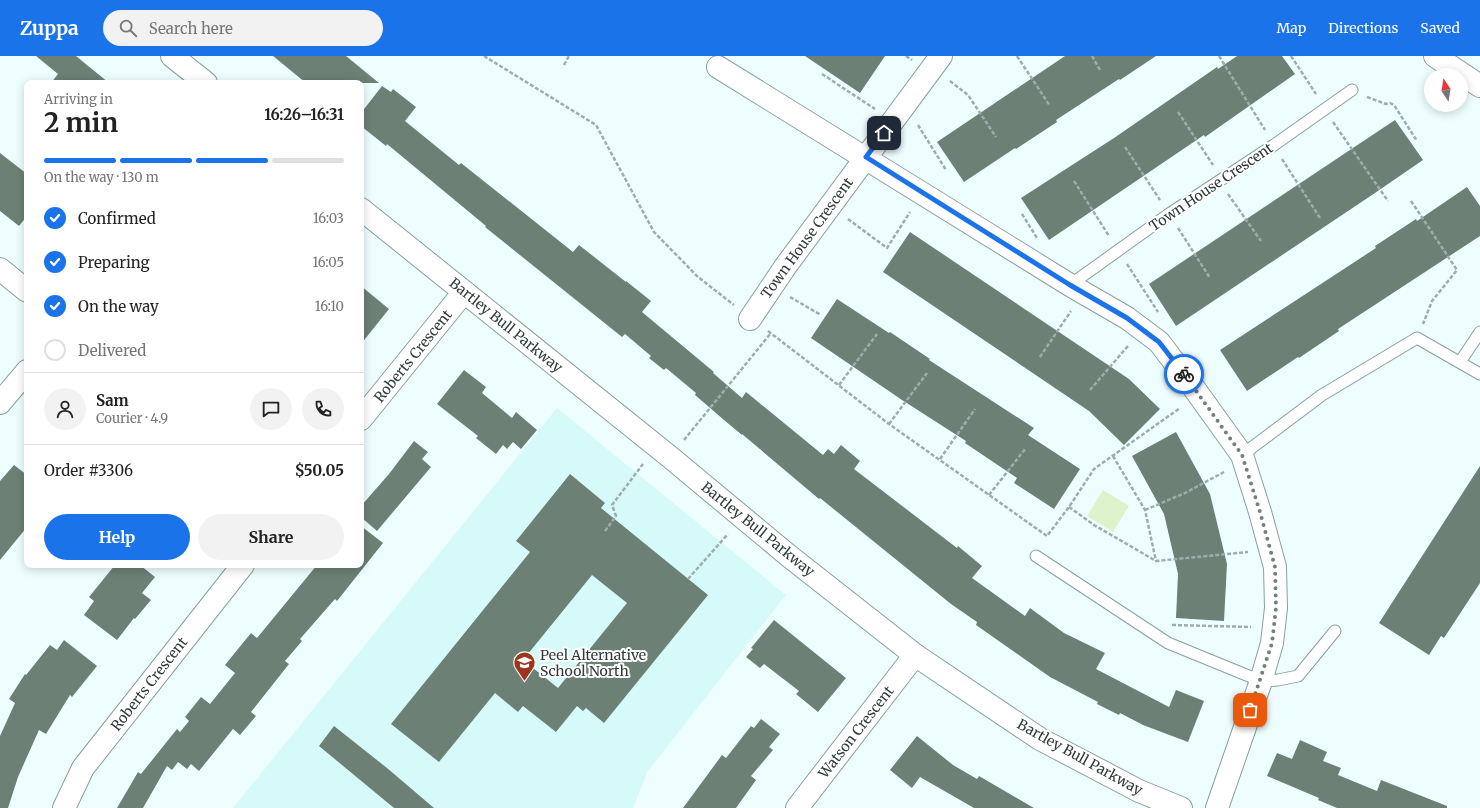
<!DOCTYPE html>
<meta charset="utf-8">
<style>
:root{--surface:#fff;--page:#f2f2f2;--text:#222;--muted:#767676;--line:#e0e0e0;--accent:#1a73e8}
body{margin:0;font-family:Merriweather,serif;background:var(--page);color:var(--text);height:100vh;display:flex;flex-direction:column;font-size:15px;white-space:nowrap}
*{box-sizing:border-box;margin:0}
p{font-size:13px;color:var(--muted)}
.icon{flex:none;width:22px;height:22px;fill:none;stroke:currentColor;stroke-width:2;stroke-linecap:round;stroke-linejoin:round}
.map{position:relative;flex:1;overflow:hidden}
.side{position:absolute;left:24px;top:24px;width:340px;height:488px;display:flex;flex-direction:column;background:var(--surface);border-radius:8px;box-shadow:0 2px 10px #0003}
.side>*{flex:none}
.needle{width:26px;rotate:348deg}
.controls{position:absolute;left:1424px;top:12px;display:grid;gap:8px}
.controls a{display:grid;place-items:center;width:44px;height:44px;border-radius:50%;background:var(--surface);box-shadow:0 2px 10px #0003;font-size:20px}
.pin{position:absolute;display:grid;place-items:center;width:34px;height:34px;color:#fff;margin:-17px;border-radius:8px;box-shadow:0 2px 6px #0006}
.courier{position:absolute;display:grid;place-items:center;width:40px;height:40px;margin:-20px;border:3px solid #1a73e8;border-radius:50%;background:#fff;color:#222;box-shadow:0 1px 5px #0007}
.headline em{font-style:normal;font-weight:700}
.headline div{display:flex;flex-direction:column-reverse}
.headline{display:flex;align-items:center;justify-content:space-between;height:68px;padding:0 20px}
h1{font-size:26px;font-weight:700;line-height:30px}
.bar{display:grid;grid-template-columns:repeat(4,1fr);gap:6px 4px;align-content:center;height:48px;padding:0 20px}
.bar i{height:5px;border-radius:3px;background:var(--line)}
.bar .active{background:var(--accent)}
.bar p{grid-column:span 4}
.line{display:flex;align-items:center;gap:10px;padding:0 20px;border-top:1px solid var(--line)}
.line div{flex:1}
.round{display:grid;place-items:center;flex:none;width:42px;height:42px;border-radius:21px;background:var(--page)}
ol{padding:0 20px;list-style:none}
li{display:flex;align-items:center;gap:12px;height:44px}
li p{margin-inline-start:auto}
li .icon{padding:4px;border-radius:50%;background:var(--accent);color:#fff;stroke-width:4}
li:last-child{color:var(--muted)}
li i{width:22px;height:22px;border:2px solid var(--line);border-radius:50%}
.button{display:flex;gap:8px;margin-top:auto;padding:8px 20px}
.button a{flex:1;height:46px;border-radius:24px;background:var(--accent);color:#fff;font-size:16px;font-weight:700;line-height:46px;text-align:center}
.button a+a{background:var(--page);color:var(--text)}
header{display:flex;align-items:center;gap:24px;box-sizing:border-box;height:56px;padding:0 20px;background:var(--accent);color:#fff}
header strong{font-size:19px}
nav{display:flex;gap:22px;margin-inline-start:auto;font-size:14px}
.search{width:280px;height:36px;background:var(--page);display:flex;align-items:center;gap:10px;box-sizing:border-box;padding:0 14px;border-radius:22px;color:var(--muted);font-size:15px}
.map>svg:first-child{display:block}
</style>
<header>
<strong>Zuppa</strong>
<div class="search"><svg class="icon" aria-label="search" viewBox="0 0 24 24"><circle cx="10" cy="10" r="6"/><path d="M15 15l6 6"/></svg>Search here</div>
<nav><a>Map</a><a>Directions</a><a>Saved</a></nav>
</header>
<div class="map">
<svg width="1480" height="752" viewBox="0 0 1480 752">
<rect width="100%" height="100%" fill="#eefefe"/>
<path fill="#d6faf9" d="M557,352L786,539L648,715L633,752H233Z"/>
<path fill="#ddf3cb" d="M1103,434L1129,450L1113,476L1087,460Z"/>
<g fill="#6c8076" fill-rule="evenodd">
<path d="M36,0H76L109,27H51L58,18Z"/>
<path d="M273,0H346L379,27H306Z"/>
<path d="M805,0H885L860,37Z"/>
<path d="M1065,0H1156L1120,24L1119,23L1056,64L1057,66L1016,93L1015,92L964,126L937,86Z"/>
<path d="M1237,0H1282L1295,18L1205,81L1204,79L1049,184L1021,142L1114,82L1217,11L1218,13Z"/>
<path d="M382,30L391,36L393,33L416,51L405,65L459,109L461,107L573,196L579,189L626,226V225L651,245L642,256L714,316L713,317L742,342L746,336L823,399L828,393L834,398L841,389L860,405L854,413L957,492L958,490L982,510L972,522L1025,560L1030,552L1064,577L1105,597L1096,613L1169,651L1176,634L1204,645L1188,686L1143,669L1120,657L1119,659L1097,648L1098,646L1050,621L976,569L977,566L951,548L820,442L819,443L742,378V379L724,364L695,339L696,337L666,312L664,314L649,302L651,300L625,278L622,281L485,171L486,170L387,88L386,90L361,70V57Z"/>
<path d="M1395,64L1423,104L1372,139L1176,270L1149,228Z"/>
<path d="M0,97L27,118V160L19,170L0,155Z"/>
<path d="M1467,131L1480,150V180L1338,273L1339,275L1299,302L1298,301L1247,335L1220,294L1376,192L1375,190L1416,163L1417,165Z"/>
<path d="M910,176L1129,323L1160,353L1124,389L1089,355L883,216Z"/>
<path d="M361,230L389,253L361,288Z"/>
<path d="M837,243L889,277L890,276L930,303L929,304L1034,372L1028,379L1080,413L1054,453L1014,427L1017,422L965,387L966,385L902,344L811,282Z"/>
<path d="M464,314L486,331L482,337L512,362L516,356L537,374L521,393L513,386L507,393L503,389L496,398L476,382L478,380L437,348Z"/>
<path d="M1176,376L1210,438L1227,508L1224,565L1176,562L1178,518L1164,458L1132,400Z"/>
<path d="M414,385L428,396L422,403L431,411L377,475L361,461V450L389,418Z"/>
<path d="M14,409L27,419V471L0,504V425Z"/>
<path d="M1480,410V527L1444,582L1441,580L1429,599L1379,567Z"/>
<path d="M570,418L605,447L601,452L708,539L604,667L586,652L583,655L577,650L556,676L523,650L518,656L495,637L439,706L391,668L530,496L516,485ZM592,519L627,547L558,632L523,604Z"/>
<path d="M361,470L383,487L337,545L335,543L300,583L302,585L285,605L289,608L251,656L256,660L240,679L233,673L199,715L191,708L187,713L178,706L172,714L167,710L143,752H117L138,716L141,718L177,673L180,676L189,665L185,661L201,641L210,648L235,617L225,609L251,577L257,582L317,509H361Z"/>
<path d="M115,509H140L155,521L142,537L151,544L135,563L134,562L117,584L84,559L94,545L89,541Z"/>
<path d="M774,564L846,622L818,656L796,638L799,635L764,608L760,612L746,601L753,593L751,592Z"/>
<path d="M64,584L97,610L72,641L70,639L46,678L39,674L18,721L8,752H0V680L15,647L9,643L25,618L26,619L50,589L57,594Z"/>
<path d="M761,663L780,678L769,691L773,694L751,720L756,724L736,752H683L722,699L726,702L751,670L754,672Z"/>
<path d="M334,670L387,712L434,752H394L319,690Z"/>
<path d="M917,680L953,709L977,723L979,720L1034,752H974L920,721L912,732L890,714Z"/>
<path d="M1300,684L1327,696L1323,705L1341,712L1338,719L1377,735L1381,724L1447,750V752H1337L1318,744L1319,742L1267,720L1277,697L1292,703Z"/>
</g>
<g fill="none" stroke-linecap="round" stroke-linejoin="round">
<defs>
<g id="lane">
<path d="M1070,229L1169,158L1274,89L1352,34"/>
<path d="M1460,306L1480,276"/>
<path d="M1242,399L1322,339L1417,282L1480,318"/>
<path d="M1036,500L1168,587L1261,625L1278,624L1298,620L1335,575"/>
</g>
<g id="street">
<path d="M718,11L1070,229L1127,262L1159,286L1191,328L1242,399L1260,456L1275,511L1276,552L1272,587L1261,625L1217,752"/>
<path d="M0,213L27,235"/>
<path d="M750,263L785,211L941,0"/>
<path d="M0,347L27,315"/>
<path d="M361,363L464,236"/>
<path d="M64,752L83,712L243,509"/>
<path d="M797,752L915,599"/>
</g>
<g id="secondary">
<path d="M172,0L206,27"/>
<path d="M1435,0L1480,30"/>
<path d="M361,153L670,401L789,500L915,599L1040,683L1139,735L1181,752"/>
</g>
</defs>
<use href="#lane" stroke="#87a09f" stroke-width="13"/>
<use href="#street" stroke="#87a09f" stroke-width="24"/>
<use href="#secondary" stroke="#87a09f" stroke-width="24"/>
<g stroke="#9facac" stroke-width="2.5" stroke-dasharray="4 2" stroke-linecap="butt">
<path d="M484,0L596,69L654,176L698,221L734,249"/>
<path d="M906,0L912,4"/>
<path d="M1017,0L1050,50"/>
<path d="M1092,0L1100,14"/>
<path d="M1219,0L1265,74"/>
<path d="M1291,0L1316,38"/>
<path d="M564,9L569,0"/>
<path d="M822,18L875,53"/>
<path d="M950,25L968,39L996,81"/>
<path d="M1367,41L1386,48L1390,47L1394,49L1417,85"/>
<path d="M1178,56L1213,109"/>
<path d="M1333,66L1388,145"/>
<path d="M918,69L946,114"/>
<path d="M1125,91L1160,144"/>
<path d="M1282,103L1320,162"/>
<path d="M1074,125L1109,180"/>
<path d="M1228,138L1261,185"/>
<path d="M1411,145L1457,214L1432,245L1423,268"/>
<path d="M1022,158L1037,182"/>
<path d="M848,163L887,192L910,156"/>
<path d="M1178,172L1210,222"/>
<path d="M1127,208L1158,256"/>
<path d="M790,241L821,259"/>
<path d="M768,275L889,368L1047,480L1069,451L1094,413L1180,352"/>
<path d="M1040,301L1071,255"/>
<path d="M839,329L877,278"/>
<path d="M1090,334L1128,290"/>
<path d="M889,368L927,317"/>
<path d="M684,384L771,277"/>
<path d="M1113,400L1145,454L1156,505"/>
<path d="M940,403L975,353"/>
<path d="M989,439L1026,392"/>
<path d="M1069,451L1094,469L1156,505L1248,496"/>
<path d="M1145,454L1185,437L1224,416"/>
<path d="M605,475L616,460L612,449L643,408"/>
<path d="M688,523L728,478"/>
<path d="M1172,569L1251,571"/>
</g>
<use href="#lane" stroke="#fff" stroke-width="11"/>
<use href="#street" stroke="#fff" stroke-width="22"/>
<use href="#secondary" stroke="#fff" stroke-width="22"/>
</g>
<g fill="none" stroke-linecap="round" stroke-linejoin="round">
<path stroke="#727f7f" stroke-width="4" stroke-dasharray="0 7.2" d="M1184,318L1242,399L1260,456L1275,511L1276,552L1272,587L1250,654"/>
<path stroke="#1a73e8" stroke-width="5" d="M884,77L866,101L1070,229L1127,262L1159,286L1184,318"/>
</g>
<defs>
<symbol id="school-pin" viewBox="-11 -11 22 30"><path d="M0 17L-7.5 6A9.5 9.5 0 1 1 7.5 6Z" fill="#9d341c" stroke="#fff"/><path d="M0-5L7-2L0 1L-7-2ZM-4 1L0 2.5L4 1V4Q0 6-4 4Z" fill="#fff"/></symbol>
</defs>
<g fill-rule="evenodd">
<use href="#school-pin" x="512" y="594" width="25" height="34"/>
</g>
<g text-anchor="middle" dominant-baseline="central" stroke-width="4" stroke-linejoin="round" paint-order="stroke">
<g font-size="14" fill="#303a3a" stroke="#fff">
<text transform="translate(1211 131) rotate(-34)">Town House Crescent</text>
<text transform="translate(807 182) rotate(-54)">Town House Crescent</text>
<text transform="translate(506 269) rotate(39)">Bartley Bull Parkway</text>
<text transform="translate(413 300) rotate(-51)">Roberts Crescent</text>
<text transform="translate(758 473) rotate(39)">Bartley Bull Parkway</text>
<text transform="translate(149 628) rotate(-52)">Roberts Crescent</text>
<text transform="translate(856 676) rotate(-52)">Watson Crescent</text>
<text transform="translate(1080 701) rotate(29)">Bartley Bull Parkway</text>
</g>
<g font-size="14" fill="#303a3a" stroke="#fff" text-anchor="start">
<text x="540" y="599">Peel Alternative<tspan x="540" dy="16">School North</tspan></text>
</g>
</g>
</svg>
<div class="controls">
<a><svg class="needle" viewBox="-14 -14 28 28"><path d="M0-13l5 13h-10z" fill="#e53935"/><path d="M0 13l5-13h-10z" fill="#767676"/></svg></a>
</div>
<div class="pin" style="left:1250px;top:654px;background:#ea580c"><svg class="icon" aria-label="bag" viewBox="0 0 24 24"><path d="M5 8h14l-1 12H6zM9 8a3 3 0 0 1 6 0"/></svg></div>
<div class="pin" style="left:884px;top:77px;background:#1f2937"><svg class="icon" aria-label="home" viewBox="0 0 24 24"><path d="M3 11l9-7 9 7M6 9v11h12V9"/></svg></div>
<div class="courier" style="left:1184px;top:318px"><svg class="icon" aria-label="bike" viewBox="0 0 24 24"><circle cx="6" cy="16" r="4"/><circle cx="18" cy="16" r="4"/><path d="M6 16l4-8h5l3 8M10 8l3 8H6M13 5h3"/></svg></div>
<section class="side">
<div class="headline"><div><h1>2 min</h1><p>Arriving in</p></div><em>16:26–16:31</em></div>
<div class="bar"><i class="active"></i><i class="active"></i><i class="active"></i><i></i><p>On the way · 130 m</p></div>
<ol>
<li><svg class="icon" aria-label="check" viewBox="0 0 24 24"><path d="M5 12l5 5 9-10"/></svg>Confirmed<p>16:03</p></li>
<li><svg class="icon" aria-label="check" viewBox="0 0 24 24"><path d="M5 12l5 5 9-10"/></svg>Preparing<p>16:05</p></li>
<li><svg class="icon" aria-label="check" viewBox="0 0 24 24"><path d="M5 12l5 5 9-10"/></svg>On the way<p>16:10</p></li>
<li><i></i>Delivered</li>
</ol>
<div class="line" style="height:72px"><a class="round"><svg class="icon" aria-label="person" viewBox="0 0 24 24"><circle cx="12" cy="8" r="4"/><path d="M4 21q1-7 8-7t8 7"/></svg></a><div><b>Sam</b><p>Courier · 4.9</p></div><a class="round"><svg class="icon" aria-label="chat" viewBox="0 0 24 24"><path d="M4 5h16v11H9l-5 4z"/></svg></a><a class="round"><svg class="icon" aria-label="phone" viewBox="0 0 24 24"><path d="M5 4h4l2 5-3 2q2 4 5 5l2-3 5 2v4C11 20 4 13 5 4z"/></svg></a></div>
<div class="line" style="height:52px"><div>Order #3306</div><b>$50.05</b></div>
<div class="button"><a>Help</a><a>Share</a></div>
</section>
</div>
